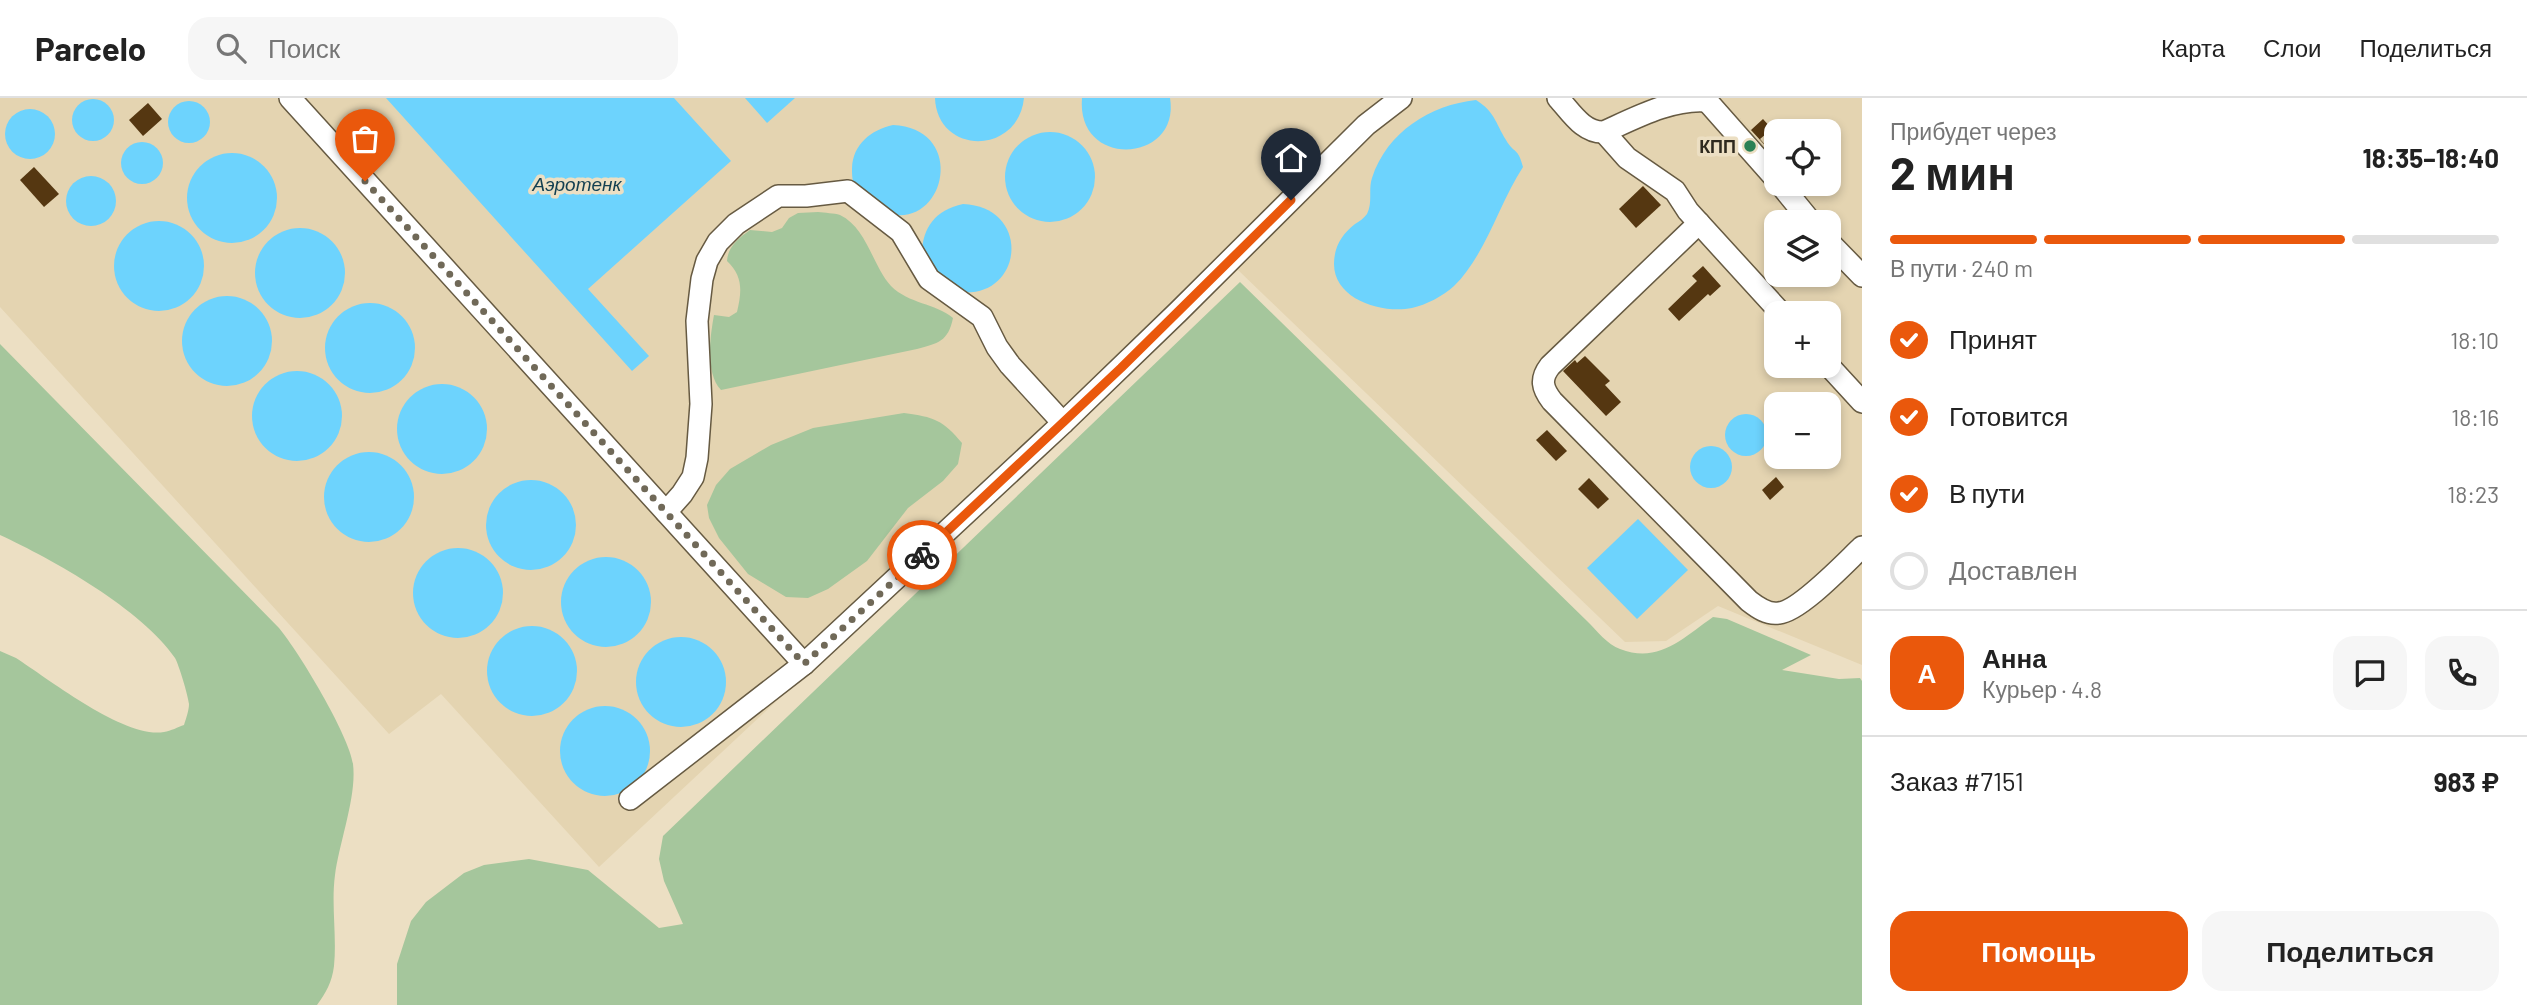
<!DOCTYPE html>
<html lang="ru">
<meta charset="utf-8">
<style>
:root{--surface:#fff;--page:#f6f6f6;--text:#222;--muted:#767676;--line:#e0e0e0;--accent:#ea580c}
body{margin:0;font-family:Barlow,sans-serif;background:var(--page);color:var(--text);height:100vh;display:flex;flex-direction:column;font-size:26px;white-space:nowrap}
*{box-sizing:border-box;margin:0}
p{font-size:23px;color:var(--muted)}
.icon{flex:none;width:38px;height:38px;fill:none;stroke:currentColor;stroke-width:2;stroke-linecap:round;stroke-linejoin:round}
.map{position:relative;flex:1;overflow:hidden}
.drawer{display:flex;flex-direction:column;background:var(--surface);width:665px}
.drawer>*{flex:none}
.tools{position:absolute;left:1764px;top:21px;display:grid;gap:14px}
.tools a{display:grid;place-items:center;width:77px;height:77px;border-radius:14px;background:var(--surface);box-shadow:0 4px 10px #0003;font-size:35px}
.pin{position:absolute;display:grid;place-items:center;width:60px;height:60px;color:#fff;margin:-72px -30px;border-radius:50% 50% 50% 0;rotate:-45deg;box-shadow:0 0 7px #0007}
.pin .icon{rotate:45deg}
.courier{position:absolute;display:grid;place-items:center;width:70px;height:70px;margin:-35px;border:5px solid #ea580c;border-radius:50%;background:#fff;color:#222;box-shadow:0 2px 9px #0007}
.overview em{font-style:normal;font-weight:700}
.overview div{display:flex;flex-direction:column-reverse}
.overview{display:flex;align-items:center;justify-content:space-between;height:119px;padding:0 28px}
h1{font-size:46px;font-weight:700;line-height:52px}
.bar{display:grid;grid-template-columns:repeat(4,1fr);gap:10px 7px;align-content:center;height:84px;padding:0 28px}
.bar i{height:9px;border-radius:5px;background:var(--line)}
.bar .active{background:var(--accent)}
.bar p{grid-column:span 4}
.line{display:flex;align-items:center;gap:18px;padding:0 28px;border-top:2px solid var(--line)}
.line div{flex:1}
.round{display:grid;place-items:center;flex:none;width:74px;height:74px;border-radius:21px;background:var(--page)}
ol{padding:0 28px;list-style:none}
li{display:flex;align-items:center;gap:21px;height:77px}
li p{margin-inline-start:auto}
li .icon{padding:7px;border-radius:50%;background:var(--accent);color:#fff;stroke-width:4}
li:last-child{color:var(--muted)}
li i{width:38px;height:38px;border:4px solid var(--line);border-radius:50%}
.button{display:flex;gap:14px;margin-top:auto;padding:14px 28px}
.button a{flex:1;height:80px;border-radius:21px;background:var(--accent);color:#fff;font-size:28px;font-weight:700;line-height:80px;text-align:center}
.button a+a{background:var(--page);color:var(--text)}
header{display:flex;align-items:center;gap:42px;box-sizing:border-box;height:98px;padding:0 35px;background:var(--surface);border-bottom:2px solid var(--line)}
header strong{font-size:33px}
nav{display:flex;gap:38px;margin-inline-start:auto;font-size:24px}
.search{width:490px;height:63px;background:var(--page);display:flex;align-items:center;gap:18px;box-sizing:border-box;padding:0 24px;border-radius:21px;color:var(--muted);font-size:26px}
main{display:flex;flex:1;min-height:0}
.map>svg:first-child{display:block}
</style>
<header>
<strong>Parcelo</strong>
<div class="search"><svg class="icon" aria-label="search" viewBox="0 0 24 24"><circle cx="10" cy="10" r="6"/><path d="M15 15l6 6"/></svg>Поиск</div>
<nav><a>Карта</a><a>Слои</a><a>Поделиться</a></nav>
</header>
<main>
<div class="map">
<svg width="1862" height="907" viewBox="0 0 1862 907">
<rect width="100%" height="100%" fill="#ecdfc3"/>
<path fill="#e4d4b1" fill-rule="evenodd" d="M0,0H1862V567L1718,508L1666,543L1625,544L1238,172L599,769L441,596L389,636L0,209ZM1776,33H1829V86H1776ZM1776,124H1829V177H1776ZM1776,215H1829V268H1776ZM1776,306H1829V359H1776Z"/>
<g fill="#a5c69c">
<path d="M818,114C825,115 834,115 840,117C867,130 872,167 891,188C909,206 935,205 953,220C948,244 938,245 917,251L721,292C705,275 710,239 714,217L729,219L737,214C742,193 743,178 727,163C728,148 739,140 750,132L772,134L782,130L789,120L798,115Z"/>
<path d="M1240,184L1587,523C1596,532 1608,547 1620,551C1659,566 1683,540 1713,519L1727,521L1811,557L1782,572L1839,581L1860,580L1862,583V907H397V866L411,823L426,804L464,775L484,767L529,761L588,772L659,830L683,826L664,783L659,761L663,738Z"/>
<path d="M0,246L279,530C299,554 349,637 353,666C357,698 339,745 335,777C331,807 337,838 334,868C332,884 326,895 317,907H0V553L16,560C50,582 125,641 164,634C171,633 178,629 184,627C186,621 189,612 189,606C188,597 179,567 175,560C143,512 52,461 0,437Z"/>
<path d="M904,315C934,319 943,322 962,345L958,366L943,383L908,410L867,463L828,491L808,500L786,499L748,476L719,440L709,420L707,407L716,387L730,371L771,347L813,330Z"/>
</g>
<g fill="#6dd3fd">
<path d="M386,0H674L731,63L588,191L649,258L632,273Z"/>
<path d="M745,0H795L767,25Z"/>
<path d="M935,0H1024C1018,58 937,57 935,0Z"/>
<path d="M1082,0H1170C1181,65 1076,72 1082,0Z"/>
<circle cx="93" cy="22" r="21"/>
<path d="M1476,2C1495,14 1495,24 1506,42C1514,56 1518,49 1523,69C1499,106 1485,158 1454,188C1443,198 1426,207 1412,210C1383,216 1334,202 1334,166C1334,149 1342,136 1355,126C1360,123 1364,120 1367,116C1373,104 1368,92 1372,80C1387,34 1430,7 1476,2Z"/>
<circle cx="189" cy="24" r="21"/>
<circle cx="30" cy="36" r="25"/>
<path d="M893,27C964,30 948,122 896,117C889,116 880,107 874,103C869,99 860,95 856,90C852,85 852,76 852,70C853,46 871,32 893,27Z"/>
<circle cx="1050" cy="79" r="45"/>
<circle cx="142" cy="65" r="21"/>
<circle cx="232" cy="100" r="45"/>
<circle cx="91" cy="103" r="25"/>
<path d="M963,106C1035,109 1023,208 952,193L922,156C922,129 936,112 963,106Z"/>
<circle cx="159" cy="168" r="45"/>
<circle cx="300" cy="175" r="45"/>
<circle cx="227" cy="243" r="45"/>
<circle cx="370" cy="250" r="45"/>
<circle cx="297" cy="318" r="45"/>
<circle cx="442" cy="331" r="45"/>
<circle cx="1746" cy="337" r="21"/>
<circle cx="1711" cy="369" r="21"/>
<circle cx="369" cy="399" r="45"/>
<circle cx="531" cy="427" r="45"/>
<path d="M1638,421L1688,472L1637,521L1587,470Z"/>
<circle cx="458" cy="495" r="45"/>
<circle cx="606" cy="504" r="45"/>
<circle cx="532" cy="573" r="45"/>
<circle cx="681" cy="584" r="45"/>
<circle cx="605" cy="653" r="45"/>
</g>
<g fill="#553711">
<path d="M148,5L162,21L143,38L129,22Z"/>
<path d="M1739,19L1751,32L1763,21L1772,31L1760,41L1773,56Z"/>
<path d="M34,69L59,96L44,109L20,82Z"/>
<path d="M1643,88L1661,107L1636,130L1619,111Z"/>
<path d="M1703,168L1721,188L1710,198L1708,196L1679,223L1668,211L1697,183L1692,178Z"/>
<path d="M1585,258L1610,283L1605,287L1621,304L1606,318L1563,273L1575,262L1577,265Z"/>
<path d="M1547,332L1567,353L1556,363L1536,342Z"/>
<path d="M1776,379L1784,389L1770,402L1762,392Z"/>
<path d="M1589,380L1609,401L1598,411L1578,391Z"/>
</g>
<g fill="none" stroke-linecap="round" stroke-linejoin="round">
<defs>
<g id="minor">
<path d="M290,0L804,566"/>
<path d="M1558,0C1571,14 1583,35 1604,34C1635,20 1672,0 1707,3"/>
<path d="M1706,0L1707,3L1776,81"/>
<path d="M1604,34L1627,60L1675,93L1688,113L1781,215"/>
<path d="M1780,86L1811,124"/>
<path d="M1699,125L1550,268C1540,281 1542,290 1552,303L1749,503C1758,510 1768,517 1779,515C1800,513 1845,465 1862,449"/>
<path d="M1829,144L1862,178"/>
<path d="M1829,268L1862,304"/>
<path d="M666,414L682,396L693,379L697,360L701,306L697,223L702,181L707,163L718,144L736,126L778,98H806L848,93L901,134L929,181L982,219L997,249L1010,267L1063,325"/>
<path d="M630,701L804,566L1063,325L1178,214L1366,27L1401,0"/>
</g>
</defs>
<use href="#minor" stroke="#665a42" stroke-width="24"/>
<use href="#minor" stroke="#fff" stroke-width="21"/>
</g>
<g fill="none" stroke-linecap="round" stroke-linejoin="round">
<path stroke="#706958" stroke-width="7" stroke-dasharray="0 12.6" d="M365,83L804,566L922,457"/>
<path stroke="#ea580c" stroke-width="9" d="M922,457L1121,270L1291,102"/>
</g>
<circle fill="#2b8155" stroke="#ecdfc3" stroke-width="2.5" cx="1750" cy="48" r="7"/>
<g text-anchor="middle" dominant-baseline="central" stroke-width="7" stroke-linejoin="round" paint-order="stroke">
<g font-size="18" font-weight="bold" fill="#2e291e" stroke="#ecdfc3" text-anchor="end">
<text x="1736" y="48">КПП</text>
</g>
<g font-size="19" font-style="italic" fill="#123f51" stroke="#ecdfc3">
<text x="577" y="85">Аэротенк</text>
</g>
</g>
</svg>
<div class="tools">
<a><svg class="icon" aria-label="locate" viewBox="0 0 24 24"><circle cx="12" cy="12" r="6"/><path d="M12 2v4M12 18v4M2 12h4M18 12h4"/></svg></a>
<a><svg class="icon" aria-label="layers" viewBox="0 0 24 24"><path d="M12 4l9 5-9 5-9-5zM3 14l9 5 9-5"/></svg></a>
<a>+</a>
<a>−</a>
</div>
<div class="pin" style="left:365px;top:83px;background:#ea580c"><svg class="icon" aria-label="bag" viewBox="0 0 24 24"><path d="M5 8h14l-1 12H6zM9 8a3 3 0 0 1 6 0"/></svg></div>
<div class="pin" style="left:1291px;top:102px;background:#1f2937"><svg class="icon" aria-label="home" viewBox="0 0 24 24"><path d="M3 11l9-7 9 7M6 9v11h12V9"/></svg></div>
<div class="courier" style="left:922px;top:457px"><svg class="icon" aria-label="bike" viewBox="0 0 24 24"><circle cx="6" cy="16" r="4"/><circle cx="18" cy="16" r="4"/><path d="M6 16l4-8h5l3 8M10 8l3 8H6M13 5h3"/></svg></div>
</div>
<section class="drawer">
<div class="overview"><div><h1>2 мин</h1><p>Прибудет через</p></div><em>18:35–18:40</em></div>
<div class="bar"><i class="active"></i><i class="active"></i><i class="active"></i><i></i><p>В пути · 240 m</p></div>
<ol>
<li><svg class="icon" aria-label="check" viewBox="0 0 24 24"><path d="M5 12l5 5 9-10"/></svg>Принят<p>18:10</p></li>
<li><svg class="icon" aria-label="check" viewBox="0 0 24 24"><path d="M5 12l5 5 9-10"/></svg>Готовится<p>18:16</p></li>
<li><svg class="icon" aria-label="check" viewBox="0 0 24 24"><path d="M5 12l5 5 9-10"/></svg>В пути<p>18:23</p></li>
<li><i></i>Доставлен</li>
</ol>
<div class="line" style="height:126px"><b class="round" style="background:var(--accent);color:#fff">А</b><div><b>Анна</b><p>Курьер · 4.8</p></div><a class="round"><svg class="icon" aria-label="chat" viewBox="0 0 24 24"><path d="M4 5h16v11H9l-5 4z"/></svg></a><a class="round"><svg class="icon" aria-label="phone" viewBox="0 0 24 24"><path d="M5 4h4l2 5-3 2q2 4 5 5l2-3 5 2v4C11 20 4 13 5 4z"/></svg></a></div>
<div class="line" style="height:91px"><div>Заказ #7151</div><b>983 ₽</b></div>
<div class="button"><a>Помощь</a><a>Поделиться</a></div>
</section>
</main>
